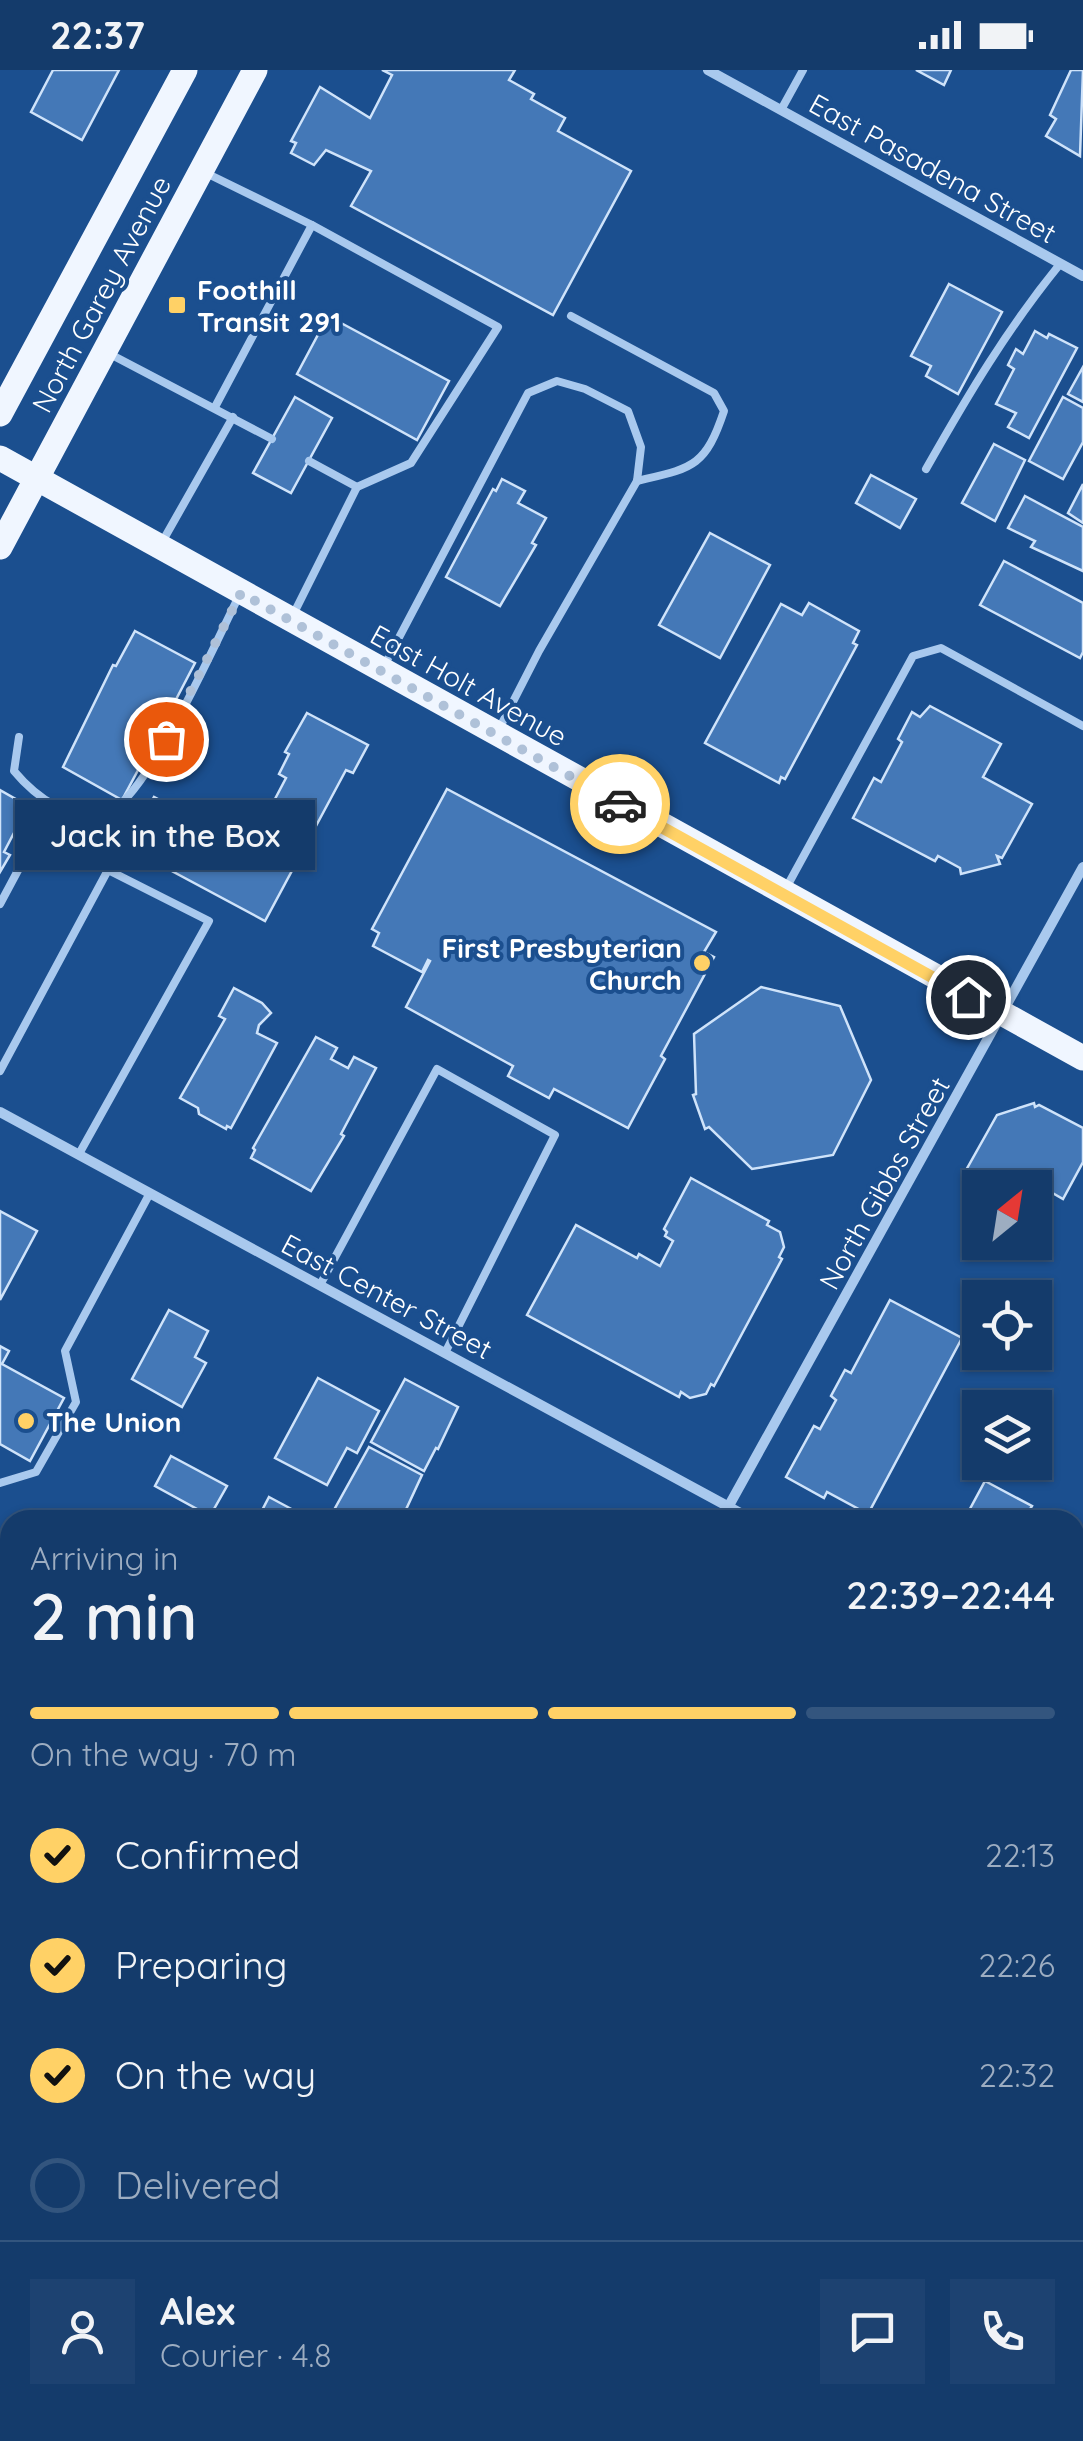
<!DOCTYPE html>
<meta charset="utf-8">
<style>
:root{--surface:#143b6b;--page:#1d4271;--text:#f1f3f6;--muted:#9dadc1;--line:#33557e;--accent:#ffd166}
body{margin:0;font-family:Quicksand,sans-serif;background:var(--page);color:var(--text);height:100vh;display:flex;flex-direction:column;font-size:38px;white-space:nowrap}
*{box-sizing:border-box;margin:0}
p{font-size:32px;color:var(--muted)}
.icon{flex:none;width:55px;height:55px;fill:none;stroke:currentColor;stroke-width:2;stroke-linecap:round;stroke-linejoin:round}
.map{position:relative;flex:1;overflow:hidden}
.side{position:absolute;left:0px;top:1440px;width:1085px;height:932px;display:flex;flex-direction:column;background:var(--surface);border-radius:30px 30px 0 0;box-shadow:0 2px 8px #0004,0 0 0 2px var(--line)}
.side>*{flex:none}
.needle{width:65px;rotate:30deg}
.fabs{position:absolute;left:962px;top:1100px;display:grid;gap:20px}
.fabs a{display:grid;place-items:center;width:90px;height:90px;border-radius:0px;background:var(--surface);box-shadow:0 2px 8px #0004,0 0 0 2px var(--line);font-size:50px}
.pin{position:absolute;display:grid;place-items:center;width:85px;height:85px;color:#fff;margin:-42px;border:5px solid #fff;border-radius:50%;box-shadow:0 2px 10px #0007}
.courier{position:absolute;display:grid;place-items:center;width:100px;height:100px;margin:-50px;border:8px solid #ffd166;border-radius:50%;background:#fff;color:#222;box-shadow:0 2px 12px #0007}
.bubble{position:absolute;height:70px;border-radius:0px;background:var(--surface);box-shadow:0 2px 8px #0004,0 0 0 2px var(--line);font-size:32px;font-weight:600;line-height:70px;text-align:center}
.summary em{font-style:normal;font-weight:600}
.summary div{display:flex;flex-direction:column-reverse}
.summary{display:flex;align-items:center;justify-content:space-between;height:170px;padding:0 30px}
h1{font-size:65px;font-weight:600;line-height:75px}
.bar{display:grid;grid-template-columns:repeat(4,1fr);gap:15px 10px;align-content:center;height:120px;padding:0 30px}
.bar i{height:12px;border-radius:8px;background:var(--line)}
.bar .current{background:var(--accent)}
.bar p{grid-column:span 4}
.line{display:flex;align-items:center;gap:25px;padding:0 30px;border-top:2px solid var(--line)}
.line div{flex:1}
.round{display:grid;place-items:center;flex:none;width:105px;height:105px;border-radius:0px;background:var(--page)}
ol{padding:0 30px;list-style:none}
li{display:flex;align-items:center;gap:30px;height:110px}
li p{margin-inline-start:auto}
li .icon{padding:10px;border-radius:50%;background:var(--accent);color:#111;stroke-width:4}
li:last-child{color:var(--muted)}
li i{width:55px;height:55px;border:5px solid var(--line);border-radius:50%}
.status{display:flex;justify-content:space-between;align-items:center;height:70px;padding:0 50px;background:var(--surface);direction:ltr}
.status svg{height:28px;fill:currentColor}
.map>svg:first-child{display:block}
</style>
<div class="status"><b>22:37</b><svg viewBox="0 0 49 12"><path d="M0 12V9h3v3zM5 12V6h3v6zM10 12V3h3v9zM15 12V0h3v12zM26 1h20v11H26zM47 4h2v5h-2z"/></svg></div>
<div class="map">
<svg width="1083" height="2371" viewBox="0 0 1083 2371">
<rect width="100%" height="100%" fill="#1b4f8f"/>
<g fill="#4478b7" stroke="#cfe3fa" stroke-width="2.5">
<path d="M53,0H119L82,70L31,42Z"/>
<path d="M382,0H515L509,10L534,24L531,29L565,48L558,61L631,101L553,245L351,136L371,101L326,80L314,95L291,83L296,73L291,71L320,17L370,48L392,5Z"/>
<path d="M916,0H951L944,15Z"/>
<path d="M1071,0H1083L1080,86L1046,66L1056,49L1050,45Z"/>
<path d="M949,214L1002,242L958,324L926,306L931,296L911,286Z"/>
<path d="M328,246L449,311L417,370L297,304Z"/>
<path d="M1035,261L1047,268L1049,264L1077,278L1029,368L1008,357L1016,343L996,334L1014,299L1008,295L1016,279L1023,284Z"/>
<path d="M1083,297V332L1068,324Z"/>
<path d="M295,327L332,348L291,423L253,403Z"/>
<path d="M1063,327L1083,338V372L1063,409L1029,391Z"/>
<path d="M994,374L1025,390L995,451L962,433Z"/>
<path d="M871,405L916,429L900,458L856,433Z"/>
<path d="M502,409L525,421L518,433L546,448L532,473L536,475L500,536L446,507L493,419L496,421Z"/>
<path d="M1083,414V453L1068,443Z"/>
<path d="M1025,426L1083,457V501L1031,477L1035,471L1008,458Z"/>
<path d="M710,463L770,495L720,588L659,555Z"/>
<path d="M1004,491L1083,533V582L1080,588L980,535Z"/>
<path d="M809,533L859,561L853,573L857,575L785,709L781,707L779,713L705,673L781,534L802,545Z"/>
<path d="M135,561L195,593L170,641L176,644L166,665L159,661L122,730L63,697L113,595L116,596Z"/>
<path d="M930,636L1001,674L983,707L1032,734L1002,788L997,786L1000,794L961,804L960,798L938,786L935,791L853,748L874,708L881,712L902,672L898,669L912,642L920,647Z"/>
<path d="M307,643L368,675L353,703L346,700L265,851L127,777L154,727L192,747L188,755L245,786L286,708L279,704L289,684L285,682Z"/>
<path d="M447,719L716,862L704,882L714,887L661,986L665,989L628,1058L554,1019L549,1028L508,1006L513,996L406,937L430,891L428,890L422,902L373,876L379,863L372,859Z"/>
<path d="M0,720L28,736L4,782L10,785L0,802Z"/>
<path d="M761,917L840,936L871,1010L833,1085L752,1099L709,1057L705,1059L693,1025L696,1024L694,964Z"/>
<path d="M234,918L262,933L271,943L259,955L257,963L277,973L231,1058L227,1056L226,1059L199,1044L198,1038L180,1028L225,949L219,946Z"/>
<path d="M316,967L337,978L331,989L348,998L354,987L376,998L341,1064L344,1066L311,1121L251,1088L255,1080L253,1078Z"/>
<path d="M1034,1033L1035,1037L1039,1035L1083,1058V1092L1063,1129L1042,1117L1035,1130V1118H993L965,1102L997,1045Z"/>
<path d="M691,1108L769,1151L767,1155L780,1162L784,1177L779,1187L782,1189L714,1316L711,1314L706,1324L690,1328L681,1322L679,1327L527,1245L576,1155L637,1188L639,1184L660,1196L673,1171L665,1166L667,1162L664,1159Z"/>
<path d="M0,1141L37,1161L0,1230Z"/>
<path d="M890,1230L962,1268L868,1444L827,1422L824,1428L786,1407L814,1356L820,1359L836,1330L831,1326L845,1300L851,1303Z"/>
<path d="M169,1240L208,1261L195,1287L206,1293L182,1337L132,1309Z"/>
<path d="M0,1276L9,1281L2,1294L64,1328L30,1391L0,1374Z"/>
<path d="M318,1308L379,1341L357,1383L347,1378L327,1415L275,1388Z"/>
<path d="M405,1309L458,1337L438,1379L436,1378L424,1401L371,1372Z"/>
<path d="M369,1377L422,1405L402,1448L400,1446L398,1450H353L334,1440Z"/>
<path d="M171,1386L227,1416L210,1446L155,1416Z"/>
<path d="M985,1411L1032,1436L1027,1444L1038,1450H964Z"/>
<path d="M269,1427L312,1450H257Z"/>
<path d="M1083,1487V1522L1075,1518V1502Z"/>
<path d="M1,1511L10,1516V1569L0,1563Z"/>
<path d="M1075,1697L1083,1702L1080,1773L1075,1770Z"/>
<path d="M10,1769V1961L0,1979L4,1981L0,1989V1787Z"/>
<path d="M10,2136V2178L0,2172V2150Z"/>
<path d="M390,2362H905L916,2368L915,2371H386Z"/>
</g>
<g fill="none" stroke-linecap="round" stroke-linejoin="round">
<g stroke="#a9c9ee" stroke-width="8">
<path d="M781,40L803,0"/>
<path d="M206,103L312,155L215,337"/>
<path d="M312,155L498,257L411,393L357,417"/>
<path d="M571,246L714,323L724,341C705,398 692,398 637,411"/>
<path d="M108,283L272,369"/>
<path d="M926,399C968,325 1007,259 1060,194"/>
<path d="M161,474L233,347"/>
<path d="M292,547L357,417L309,391"/>
<path d="M384,596L528,323L557,311L585,319L628,341L641,377L637,411L539,581L498,661"/>
<path d="M19,667L14,701C34,725 73,756 107,743C147,729 217,569 239,526"/>
<path d="M785,820L913,586L941,578L1083,656"/>
<path d="M0,834L38,763"/>
<path d="M0,1001L108,800L209,851L79,1084"/>
<path d="M320,1215L437,999L555,1065L445,1283"/>
<path d="M0,1413L36,1402L76,1332L65,1281L150,1123"/>
<path d="M1075,1909L1083,1914"/>
<path d="M1024,2362L1039,2371"/>
<path d="M359,2371L363,2362"/>
</g>
<g stroke="#a9c9ee" stroke-width="10">
<path d="M708,0L1083,206"/>
<path d="M0,1042L753,1450"/>
<path d="M721,1450L1083,797"/>
<path d="M1075,1620L1083,1625"/>
<path d="M0,2276L10,2282"/>
<path d="M156,2362L171,2371"/>
<path d="M199,2371L216,2362"/>
</g>
<g stroke="#d6e6fa" stroke-width="20">
<path d="M0,1658L10,1663"/>
<path d="M1075,2240L1083,2244"/>
</g>
<g stroke="#f0f6ff" stroke-width="25">
<path d="M0,344L185,0"/>
<path d="M0,388L1083,988"/>
<path d="M0,477L255,0"/>
</g>
</g>
<g fill="none" stroke-linecap="round" stroke-linejoin="round">
<path stroke="#afc1d8" stroke-width="10" stroke-dasharray="0 18" d="M166,669L241,523L620,734"/>
<path stroke="#ffd166" stroke-width="12" d="M620,734L968,927"/>
</g>
<g fill="#ffd166" stroke="#1b4f8f" stroke-width="4">
<rect x="167" y="225" width="20" height="20" rx="5"/>
<circle cx="702" cy="893" r="10"/>
<circle cx="26" cy="1351" r="10"/>
</g>
<g text-anchor="middle" dominant-baseline="central" stroke-width="8" stroke-linejoin="round" paint-order="stroke">
<g font-size="28" fill="#fff" stroke="#1b4f8f">
<text transform="translate(933 98) rotate(29)">East Pasadena Street</text>
<text transform="translate(101 224) rotate(-62)">North Garey Avenue</text>
<text transform="translate(469 615) rotate(29)">East Holt Avenue</text>
<text transform="translate(884 1113) rotate(-61)">North Gibbs Street</text>
<text transform="translate(387 1226) rotate(28)">East Center Street</text>
</g>
<g font-size="28" font-weight="bold" fill="#fff" stroke="#1b4f8f" text-anchor="start">
<text x="197" y="219">Foothill<tspan x="197" dy="32">Transit 291</tspan></text>
<text x="682" y="877" text-anchor="end">First Presbyterian<tspan x="682" dy="32">Church</tspan></text>
<text x="46" y="1351">The Union</text>
</g>
</g>
</svg>
<div class="fabs">
<a><svg class="needle" viewBox="-14 -14 28 28"><path d="M0-13l5 13h-10z" fill="#e53935"/><path d="M0 13l5-13h-10z" fill="#9dadc1"/></svg></a>
<a><svg class="icon" aria-label="locate" viewBox="0 0 24 24"><circle cx="12" cy="12" r="6"/><path d="M12 2v4M12 18v4M2 12h4M18 12h4"/></svg></a>
<a><svg class="icon" aria-label="layers" viewBox="0 0 24 24"><path d="M12 4l9 5-9 5-9-5zM3 14l9 5 9-5"/></svg></a>
</div>
<div class="pin" style="left:166px;top:669px;background:#ea580c"><svg class="icon" aria-label="bag" viewBox="0 0 24 24"><path d="M5 8h14l-1 12H6zM9 8a3 3 0 0 1 6 0"/></svg></div>
<div class="pin" style="left:968px;top:927px;background:#1f2937"><svg class="icon" aria-label="home" viewBox="0 0 24 24"><path d="M3 11l9-7 9 7M6 9v11h12V9"/></svg></div>
<div class="courier" style="left:620px;top:734px"><svg class="icon" aria-label="car" viewBox="0 0 24 24"><path d="M5 17H2v-5l4-1 3-4h7l3 4 3 1v5h-3M9 17h6M6 11h13"/><circle cx="7" cy="17" r="2"/><circle cx="17" cy="17" r="2"/></svg></div>
<div class="bubble" style="left:15px;top:730px;width:300px">Jack in the Box</div>
<section class="side">
<div class="summary"><div><h1>2 min</h1><p>Arriving in</p></div><em>22:39–22:44</em></div>
<div class="bar"><i class="current"></i><i class="current"></i><i class="current"></i><i></i><p>On the way · 70 m</p></div>
<ol>
<li><svg class="icon" aria-label="check" viewBox="0 0 24 24"><path d="M5 12l5 5 9-10"/></svg>Confirmed<p>22:13</p></li>
<li><svg class="icon" aria-label="check" viewBox="0 0 24 24"><path d="M5 12l5 5 9-10"/></svg>Preparing<p>22:26</p></li>
<li><svg class="icon" aria-label="check" viewBox="0 0 24 24"><path d="M5 12l5 5 9-10"/></svg>On the way<p>22:32</p></li>
<li><i></i>Delivered</li>
</ol>
<div class="line" style="height:180px"><a class="round"><svg class="icon" aria-label="person" viewBox="0 0 24 24"><circle cx="12" cy="8" r="4"/><path d="M4 21q1-7 8-7t8 7"/></svg></a><div><b>Alex</b><p>Courier · 4.8</p></div><a class="round"><svg class="icon" aria-label="chat" viewBox="0 0 24 24"><path d="M4 5h16v11H9l-5 4z"/></svg></a><a class="round"><svg class="icon" aria-label="phone" viewBox="0 0 24 24"><path d="M5 4h4l2 5-3 2q2 4 5 5l2-3 5 2v4C11 20 4 13 5 4z"/></svg></a></div>
</section>
</div>
